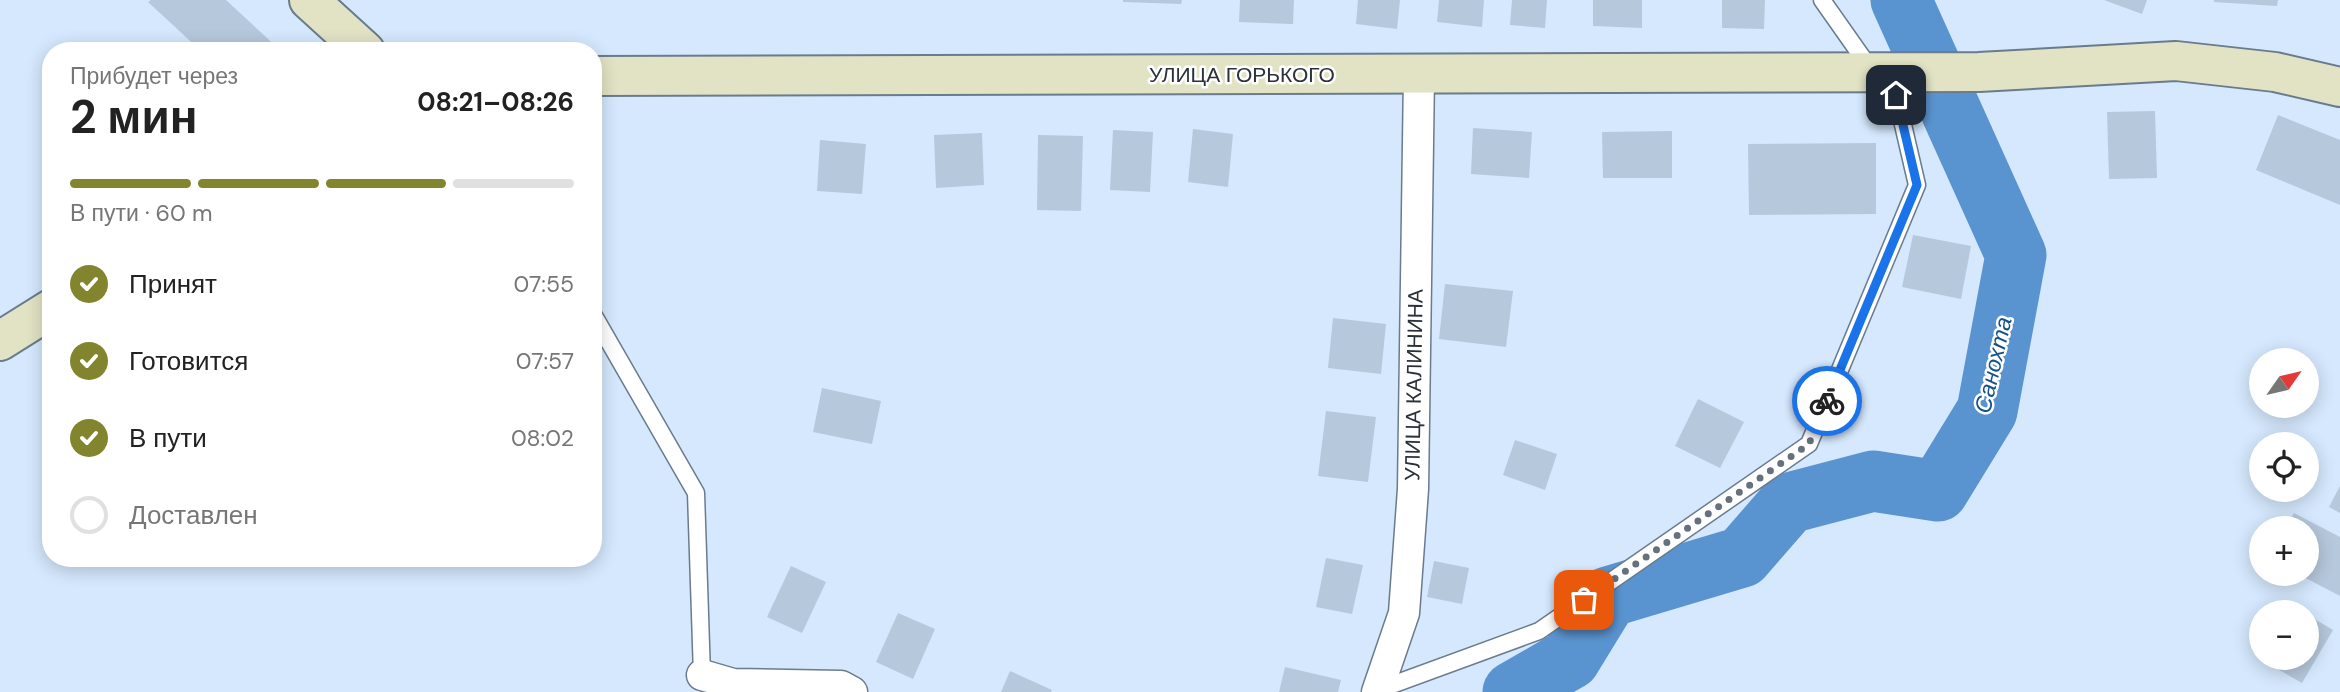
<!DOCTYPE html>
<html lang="ru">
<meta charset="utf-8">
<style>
:root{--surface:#fff;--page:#f6f6f6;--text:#222;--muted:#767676;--line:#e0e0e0;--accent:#82842e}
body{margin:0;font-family:"DM Sans",sans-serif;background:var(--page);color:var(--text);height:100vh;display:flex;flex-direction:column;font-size:26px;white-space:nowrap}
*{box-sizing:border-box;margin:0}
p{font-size:23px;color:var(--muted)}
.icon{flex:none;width:38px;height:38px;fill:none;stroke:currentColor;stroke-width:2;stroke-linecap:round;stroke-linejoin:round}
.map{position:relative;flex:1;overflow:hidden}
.side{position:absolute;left:42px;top:42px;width:560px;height:525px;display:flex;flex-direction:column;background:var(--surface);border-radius:28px;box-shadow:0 4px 18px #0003}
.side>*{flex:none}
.needle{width:46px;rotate:56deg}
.controls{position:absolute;left:2249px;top:348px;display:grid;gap:14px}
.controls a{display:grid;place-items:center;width:70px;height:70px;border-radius:50%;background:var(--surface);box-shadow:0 4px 18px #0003;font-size:35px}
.pin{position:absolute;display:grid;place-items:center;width:60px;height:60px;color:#fff;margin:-30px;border-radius:14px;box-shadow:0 4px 10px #0006}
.courier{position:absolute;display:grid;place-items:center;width:70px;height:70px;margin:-35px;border:5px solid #1a73e8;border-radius:50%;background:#fff;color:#222;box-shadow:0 2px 9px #0007}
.overview em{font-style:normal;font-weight:700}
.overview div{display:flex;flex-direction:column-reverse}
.overview{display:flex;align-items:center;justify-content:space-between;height:119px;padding:0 28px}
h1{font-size:46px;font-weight:700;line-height:52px}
.bar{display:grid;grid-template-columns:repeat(4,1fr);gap:10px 7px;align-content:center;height:84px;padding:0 28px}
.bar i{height:9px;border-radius:5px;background:var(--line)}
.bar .selected{background:var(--accent)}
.bar p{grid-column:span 4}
ol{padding:0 28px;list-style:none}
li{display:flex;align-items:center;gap:21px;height:77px}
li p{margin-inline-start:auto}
li .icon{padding:7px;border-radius:50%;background:var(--accent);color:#fff;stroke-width:4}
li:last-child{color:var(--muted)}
li i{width:38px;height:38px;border:4px solid var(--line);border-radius:50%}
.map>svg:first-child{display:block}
</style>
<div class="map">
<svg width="2340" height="692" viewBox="0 0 2340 692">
<rect width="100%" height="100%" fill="#d5e8fd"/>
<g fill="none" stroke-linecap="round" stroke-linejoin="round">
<path stroke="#5a94d0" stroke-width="61" d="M1513,692L1570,659L1608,597L1742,557L1789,503L1873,481L1938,491L1987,411L2016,255L1901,0"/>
</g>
<g fill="#b6c8dc">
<path d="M151,0H226L281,51H201L148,2Z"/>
<path d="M1123,0H1182L1181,4L1123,2Z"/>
<path d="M1240,0H1294L1293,24L1239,22Z"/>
<path d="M1358,0H1400L1397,29L1356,24Z"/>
<path d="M1439,0H1484L1482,27L1437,22Z"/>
<path d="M1512,0H1547L1545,28L1510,25Z"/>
<path d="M1593,0H1642V28L1593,26Z"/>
<path d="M1722,0H1765L1764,29L1722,28Z"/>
<path d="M2104,0H2147L2142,14Z"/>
<path d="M2214,0H2278L2277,6L2214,2Z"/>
<path d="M2155,111L2157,178L2109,179L2107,112Z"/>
<path d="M2278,115L2340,140V205L2256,170Z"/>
<path d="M1473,128L1532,132L1529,178L1471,174Z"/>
<path d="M1193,129L1233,134L1228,187L1188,182Z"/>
<path d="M1113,130L1153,132L1150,192L1110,190Z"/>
<path d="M1672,131V178H1603L1602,132Z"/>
<path d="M982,133L984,185L936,188L934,135Z"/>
<path d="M1038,135L1083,136L1081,211L1037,210Z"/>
<path d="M820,140L866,144L862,194L817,191Z"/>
<path d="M1876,143V214L1749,215L1748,144Z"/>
<path d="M1913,235L1971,246L1961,299L1902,287Z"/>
<path d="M1445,284L1513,291L1506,347L1439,339Z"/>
<path d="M1333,318L1386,324L1381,374L1328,368Z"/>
<path d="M822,388L881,401L872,444L813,432Z"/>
<path d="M1698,399L1744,422L1720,468L1675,446Z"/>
<path d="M1326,411L1376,417L1368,482L1318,476Z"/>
<path d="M1515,440L1557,454L1545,490L1503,475Z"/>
<path d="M2340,486V513L2329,507Z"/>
<path d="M2294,513L2340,537V596L2298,574H2306V528H2286Z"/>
<path d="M1326,558L1363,565L1352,614L1316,607Z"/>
<path d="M1434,561L1469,568L1462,604L1427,597Z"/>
<path d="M791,566L826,582L802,633L767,617Z"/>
<path d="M898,613L935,629L913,679L876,662Z"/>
<path d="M2306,614L2333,630L2302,683L2258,658H2306Z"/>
<path d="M1285,667L1341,680L1338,692H1279Z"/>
<path d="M1010,671L1052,690L1051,692H1001Z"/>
</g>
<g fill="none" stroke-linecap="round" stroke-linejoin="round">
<defs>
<g id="lane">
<path d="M1822,0L1872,71"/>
<path d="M593,314L696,493L702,675"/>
<path d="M1378,690L1539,631L1809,444L1917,185L1891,73"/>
</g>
<g id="street">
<path d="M702,675L733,684L841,686L852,692"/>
<path d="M1377,692L1404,613L1413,489L1419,74"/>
</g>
<g id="secondary">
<path d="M309,0L365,51"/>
<path d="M593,76L1979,72L2176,61L2275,72L2340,87"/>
<path d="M0,341L51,309"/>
</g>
</defs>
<use href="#lane" stroke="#6a7b8d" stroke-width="19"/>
<use href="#street" stroke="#6a7b8d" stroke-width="33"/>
<use href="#secondary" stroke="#6a7b8d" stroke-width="42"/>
<use href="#lane" stroke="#fff" stroke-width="16"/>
<use href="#street" stroke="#fff" stroke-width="30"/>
<use href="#secondary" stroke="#e2e3c5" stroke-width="38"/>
</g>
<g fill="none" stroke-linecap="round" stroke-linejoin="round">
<path stroke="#66717e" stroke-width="7" stroke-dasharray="0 12.6" d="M1584,600L1809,444L1827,401"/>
<path stroke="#1a73e8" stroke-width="9" d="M1827,401L1917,185L1896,95"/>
</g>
<g text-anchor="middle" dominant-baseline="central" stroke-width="5" stroke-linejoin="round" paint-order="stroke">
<g font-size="21" fill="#2a3139" stroke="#fff">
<text x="1242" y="75">УЛИЦА ГОРЬКОГО</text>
<text transform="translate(1414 385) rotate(-89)">УЛИЦА КАЛИНИНА</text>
</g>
<g font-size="23" font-style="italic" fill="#15528b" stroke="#fff">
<text transform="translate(1993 365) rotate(-77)">Санохта</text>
</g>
</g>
</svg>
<div class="controls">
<a><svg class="needle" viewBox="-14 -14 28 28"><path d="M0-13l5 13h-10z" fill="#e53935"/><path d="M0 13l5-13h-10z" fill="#767676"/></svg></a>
<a><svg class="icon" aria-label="locate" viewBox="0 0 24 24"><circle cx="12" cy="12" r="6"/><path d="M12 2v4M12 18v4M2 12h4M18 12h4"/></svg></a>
<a>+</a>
<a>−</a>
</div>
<div class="pin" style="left:1584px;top:600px;background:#ea580c"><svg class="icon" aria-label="bag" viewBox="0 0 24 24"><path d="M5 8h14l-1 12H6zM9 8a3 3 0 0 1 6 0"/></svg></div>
<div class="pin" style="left:1896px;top:95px;background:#1f2937"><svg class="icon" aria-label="home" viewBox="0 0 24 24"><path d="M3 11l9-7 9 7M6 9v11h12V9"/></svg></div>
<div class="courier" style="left:1827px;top:401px"><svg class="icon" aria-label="bike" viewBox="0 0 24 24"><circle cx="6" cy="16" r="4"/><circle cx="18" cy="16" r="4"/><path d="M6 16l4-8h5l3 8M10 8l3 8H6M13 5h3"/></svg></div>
<section class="side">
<div class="overview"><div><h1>2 мин</h1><p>Прибудет через</p></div><em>08:21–08:26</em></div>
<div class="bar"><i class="selected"></i><i class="selected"></i><i class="selected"></i><i></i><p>В пути · 60 m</p></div>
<ol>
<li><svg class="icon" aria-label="check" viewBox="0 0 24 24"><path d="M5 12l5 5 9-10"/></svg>Принят<p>07:55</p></li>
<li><svg class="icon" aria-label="check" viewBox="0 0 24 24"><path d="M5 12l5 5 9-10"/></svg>Готовится<p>07:57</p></li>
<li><svg class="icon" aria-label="check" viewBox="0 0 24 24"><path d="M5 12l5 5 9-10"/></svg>В пути<p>08:02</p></li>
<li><i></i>Доставлен</li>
</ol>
</section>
</div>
